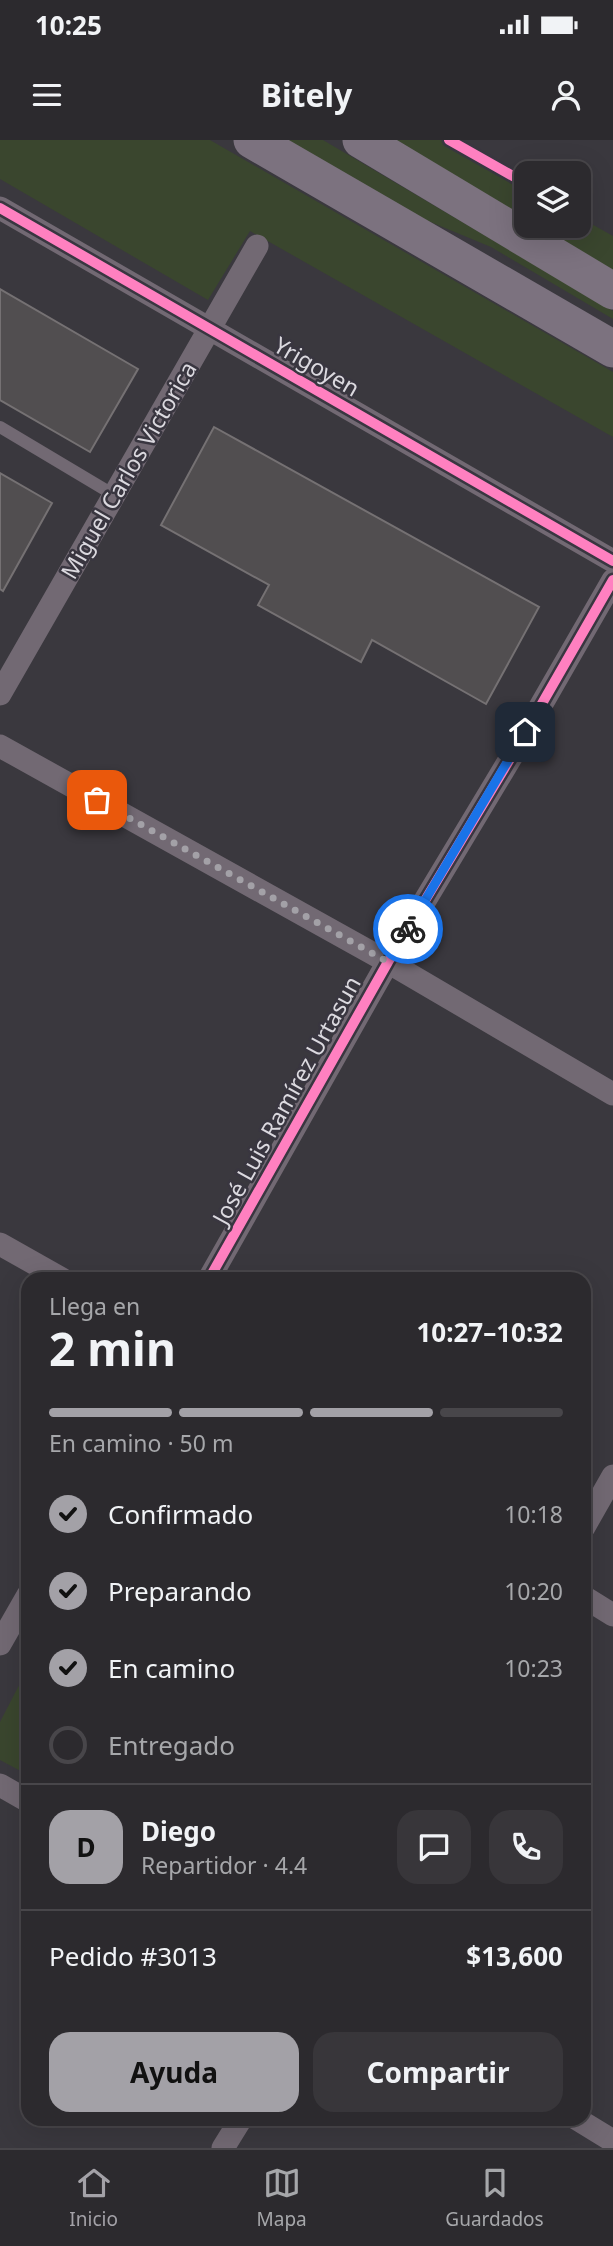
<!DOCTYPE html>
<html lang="es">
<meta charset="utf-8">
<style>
:root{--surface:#2c2a2e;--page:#38363a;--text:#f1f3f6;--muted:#a6a7aa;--line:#48464a;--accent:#a3a1a7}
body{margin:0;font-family:"Noto Sans",sans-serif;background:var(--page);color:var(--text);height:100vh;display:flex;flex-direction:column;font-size:26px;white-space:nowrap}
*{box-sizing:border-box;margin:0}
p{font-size:23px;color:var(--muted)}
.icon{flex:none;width:38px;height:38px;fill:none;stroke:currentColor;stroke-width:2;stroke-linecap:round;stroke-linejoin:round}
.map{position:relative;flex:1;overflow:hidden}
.side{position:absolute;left:21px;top:1132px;width:570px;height:854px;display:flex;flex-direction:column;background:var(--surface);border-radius:21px;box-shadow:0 7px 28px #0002,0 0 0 2px var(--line)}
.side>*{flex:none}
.fabs{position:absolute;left:514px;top:21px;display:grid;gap:14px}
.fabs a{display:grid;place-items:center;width:77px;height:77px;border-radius:14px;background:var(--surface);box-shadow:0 7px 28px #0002,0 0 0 2px var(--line);font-size:35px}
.pin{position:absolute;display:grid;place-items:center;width:60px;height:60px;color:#fff;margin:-30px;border-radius:14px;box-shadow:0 4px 10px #0006}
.courier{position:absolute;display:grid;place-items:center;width:70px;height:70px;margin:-35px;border:5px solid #1a73e8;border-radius:50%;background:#fff;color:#222;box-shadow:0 2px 9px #0007}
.summary em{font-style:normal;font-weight:700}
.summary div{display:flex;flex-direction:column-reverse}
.summary{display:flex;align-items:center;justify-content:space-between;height:119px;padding:0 28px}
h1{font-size:46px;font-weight:700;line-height:52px}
.bar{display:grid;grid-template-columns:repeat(4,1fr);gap:10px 7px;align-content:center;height:84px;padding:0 28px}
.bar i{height:9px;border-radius:5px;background:var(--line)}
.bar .active{background:var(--accent)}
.bar p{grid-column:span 4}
.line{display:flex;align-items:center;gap:18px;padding:0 28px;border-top:2px solid var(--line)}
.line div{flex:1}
.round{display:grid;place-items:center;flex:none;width:74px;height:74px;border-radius:21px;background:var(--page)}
ol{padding:0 28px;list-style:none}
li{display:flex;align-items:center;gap:21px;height:77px}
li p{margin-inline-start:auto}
li .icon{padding:7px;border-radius:50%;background:var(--accent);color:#111;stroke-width:4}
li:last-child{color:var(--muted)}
li i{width:38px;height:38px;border:4px solid var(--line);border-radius:50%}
.action{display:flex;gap:14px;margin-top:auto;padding:14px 28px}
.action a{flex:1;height:80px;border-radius:21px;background:var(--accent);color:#111;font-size:28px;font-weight:700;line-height:80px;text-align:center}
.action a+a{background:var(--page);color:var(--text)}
.status{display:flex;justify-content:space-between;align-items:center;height:49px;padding:0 35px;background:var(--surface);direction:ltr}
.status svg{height:19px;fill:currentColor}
header{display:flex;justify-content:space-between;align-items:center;height:91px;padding:0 28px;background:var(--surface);font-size:32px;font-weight:700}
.tabs{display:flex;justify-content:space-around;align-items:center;height:98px;border-top:2px solid var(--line);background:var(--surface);font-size:19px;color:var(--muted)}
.tabs a{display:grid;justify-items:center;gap:4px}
.tabs .active{color:var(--accent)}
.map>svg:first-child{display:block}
</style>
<div class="status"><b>10:25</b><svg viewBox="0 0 49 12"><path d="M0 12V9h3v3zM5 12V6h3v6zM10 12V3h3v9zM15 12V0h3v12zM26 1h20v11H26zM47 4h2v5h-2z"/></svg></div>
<header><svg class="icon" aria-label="menu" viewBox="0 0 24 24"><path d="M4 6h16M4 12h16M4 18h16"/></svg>Bitely<svg class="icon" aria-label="person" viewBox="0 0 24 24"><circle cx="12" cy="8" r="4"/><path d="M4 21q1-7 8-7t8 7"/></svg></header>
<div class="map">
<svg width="613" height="2008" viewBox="0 0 613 2008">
<rect width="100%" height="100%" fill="#3a383e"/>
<g fill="#3a462e">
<path d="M0,0H210L613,232V297L250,91L208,160L0,39Z"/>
<path d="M279,0H323L613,171V179L491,107L387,64Z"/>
<path d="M389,0H443L527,47V82Z"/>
<path d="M579,77L613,96V133L533,86H579Z"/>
<path d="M28,1528V1635L0,1620V1582Z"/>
</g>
<g fill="#514e50" stroke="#757173" stroke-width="2">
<path d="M0,149L138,229L90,312L0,260Z"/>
<path d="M214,287L539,467L486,564L372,500L361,522L258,465L269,445L161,385Z"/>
<path d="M0,333L52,363L3,451L0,449Z"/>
</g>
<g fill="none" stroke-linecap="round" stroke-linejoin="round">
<path stroke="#726973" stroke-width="12" d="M0,287L114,355"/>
<g stroke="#726973" stroke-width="23">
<path d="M0,68L613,421"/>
<path d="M0,554L257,106"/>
<path d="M0,606L388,822L613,954"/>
<path d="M0,1104L62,1139"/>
<path d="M209,1139L388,822L513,614L613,440"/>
<path d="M584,1387L613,1336"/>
<path d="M584,1457L613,1475"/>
<path d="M0,1504L28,1455"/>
<path d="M0,1645L28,1661"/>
<path d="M577,1979L613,2001"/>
<path d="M223,2008L241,1979"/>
</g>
<g stroke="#7c727f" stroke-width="37">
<path d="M252,0L613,209"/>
<path d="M361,0L613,151"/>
</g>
<defs>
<g id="cycleway">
<path d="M449,0L527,44"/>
<path d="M0,68L613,421"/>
<path d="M209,1139L388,822L513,614L613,440"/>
</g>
</defs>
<use href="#cycleway" stroke="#393640" stroke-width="15"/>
<use href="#cycleway" stroke="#ff80c0" stroke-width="10"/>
</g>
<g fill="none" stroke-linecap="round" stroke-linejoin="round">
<path stroke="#a3a1a7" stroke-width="7" stroke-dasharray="0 12.6" d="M97,660L388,822L408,789"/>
<path stroke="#1a73e8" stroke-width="9" d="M408,789L525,592"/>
</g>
<g text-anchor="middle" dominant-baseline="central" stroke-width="5" stroke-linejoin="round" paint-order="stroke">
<g font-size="23" fill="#dbd9df" stroke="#393640">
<text transform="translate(317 226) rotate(30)">Yrigoyen</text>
<text transform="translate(128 330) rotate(-60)">Miguel Carlos Victorica</text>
<text transform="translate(286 960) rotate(-61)">José Luis Ramírez Urtasun</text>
</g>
</g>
</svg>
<div class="fabs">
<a><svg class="icon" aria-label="layers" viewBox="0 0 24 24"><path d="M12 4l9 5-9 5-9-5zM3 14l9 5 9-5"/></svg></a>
</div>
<div class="pin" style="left:97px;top:660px;background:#ea580c"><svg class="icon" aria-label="bag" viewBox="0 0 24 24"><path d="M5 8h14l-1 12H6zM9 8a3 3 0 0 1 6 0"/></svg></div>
<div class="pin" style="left:525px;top:592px;background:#1f2937"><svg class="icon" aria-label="home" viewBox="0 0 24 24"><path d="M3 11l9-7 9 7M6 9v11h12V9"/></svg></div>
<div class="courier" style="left:408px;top:789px"><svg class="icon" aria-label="bike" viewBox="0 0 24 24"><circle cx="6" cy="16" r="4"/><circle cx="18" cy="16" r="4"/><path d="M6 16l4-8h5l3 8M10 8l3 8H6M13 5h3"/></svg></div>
<section class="side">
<div class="summary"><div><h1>2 min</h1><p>Llega en</p></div><em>10:27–10:32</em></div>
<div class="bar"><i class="active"></i><i class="active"></i><i class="active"></i><i></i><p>En camino · 50 m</p></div>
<ol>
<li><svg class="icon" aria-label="check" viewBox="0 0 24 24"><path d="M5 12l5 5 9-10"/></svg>Confirmado<p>10:18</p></li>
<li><svg class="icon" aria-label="check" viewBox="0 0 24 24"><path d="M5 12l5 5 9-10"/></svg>Preparando<p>10:20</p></li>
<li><svg class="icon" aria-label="check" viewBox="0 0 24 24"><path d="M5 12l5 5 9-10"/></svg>En camino<p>10:23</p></li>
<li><i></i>Entregado</li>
</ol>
<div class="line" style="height:126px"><b class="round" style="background:var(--accent);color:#111">D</b><div><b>Diego</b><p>Repartidor · 4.4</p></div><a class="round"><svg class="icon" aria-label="chat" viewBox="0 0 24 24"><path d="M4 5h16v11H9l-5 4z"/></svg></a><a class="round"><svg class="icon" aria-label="phone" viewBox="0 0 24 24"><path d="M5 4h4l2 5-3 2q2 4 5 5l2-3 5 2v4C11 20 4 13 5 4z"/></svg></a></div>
<div class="line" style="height:91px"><div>Pedido #3013</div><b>$13,600</b></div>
<div class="action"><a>Ayuda</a><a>Compartir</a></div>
</section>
</div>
<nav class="tabs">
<a class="active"><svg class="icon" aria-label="home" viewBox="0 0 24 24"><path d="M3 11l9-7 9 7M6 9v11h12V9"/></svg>Inicio</a>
<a><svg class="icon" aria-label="map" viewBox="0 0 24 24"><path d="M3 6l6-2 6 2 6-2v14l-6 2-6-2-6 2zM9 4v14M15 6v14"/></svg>Mapa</a>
<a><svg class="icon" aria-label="saved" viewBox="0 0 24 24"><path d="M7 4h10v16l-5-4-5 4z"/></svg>Guardados</a>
</nav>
